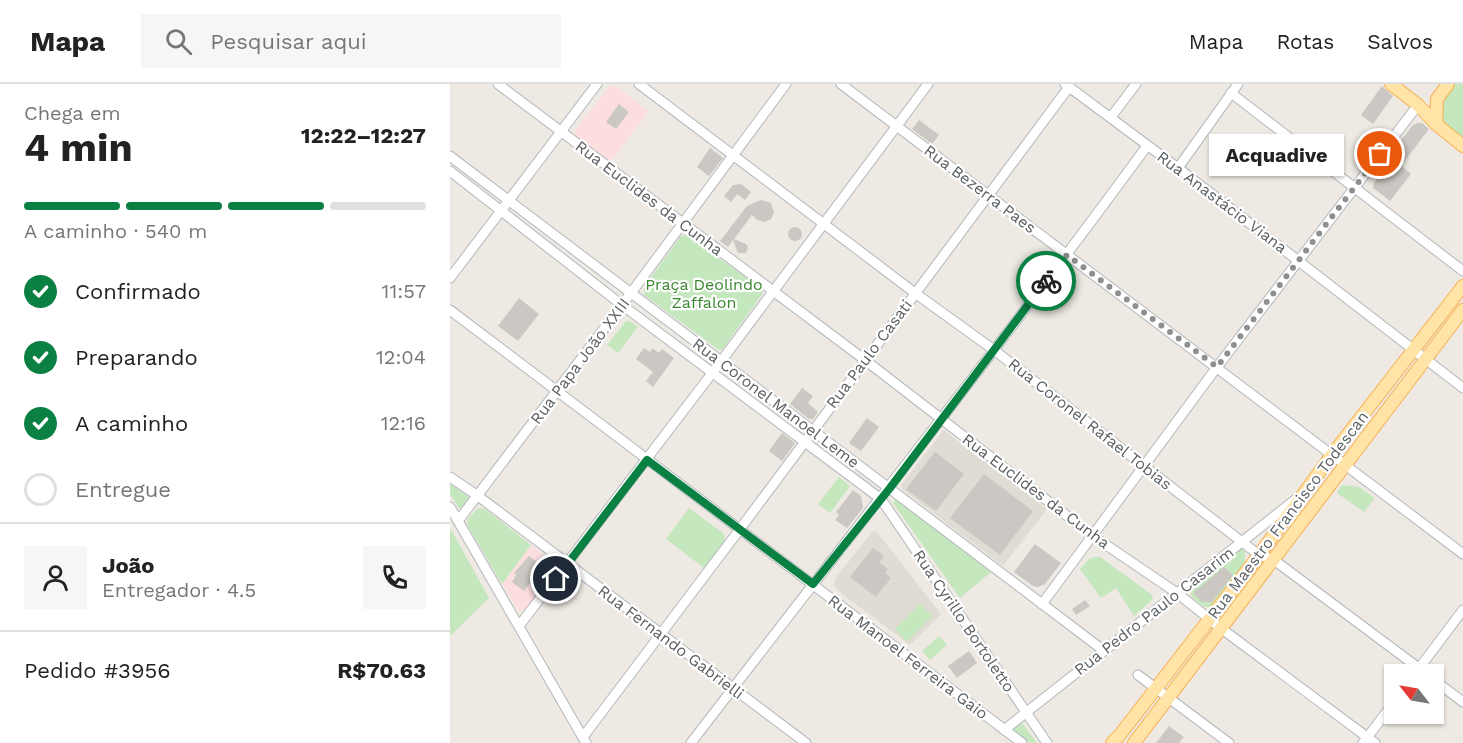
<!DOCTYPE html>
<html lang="pt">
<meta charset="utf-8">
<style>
:root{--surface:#fff;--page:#f6f6f6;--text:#222;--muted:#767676;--line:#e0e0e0;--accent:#0b8043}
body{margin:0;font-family:"Work Sans",sans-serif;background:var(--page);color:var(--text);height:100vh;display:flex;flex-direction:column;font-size:22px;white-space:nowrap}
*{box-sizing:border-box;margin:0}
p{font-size:20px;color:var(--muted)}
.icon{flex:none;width:33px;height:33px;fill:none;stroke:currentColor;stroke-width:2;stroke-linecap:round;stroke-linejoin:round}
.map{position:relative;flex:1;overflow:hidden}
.panel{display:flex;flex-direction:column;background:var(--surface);width:450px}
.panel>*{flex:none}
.needle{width:39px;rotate:301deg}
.controls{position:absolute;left:934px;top:580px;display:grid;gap:12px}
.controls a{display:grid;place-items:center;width:60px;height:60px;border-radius:0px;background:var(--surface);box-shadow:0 2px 4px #0004;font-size:30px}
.pin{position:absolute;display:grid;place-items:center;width:51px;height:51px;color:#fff;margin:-26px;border:3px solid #fff;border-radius:50%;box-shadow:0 2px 6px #0007}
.courier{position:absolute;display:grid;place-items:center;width:60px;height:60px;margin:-30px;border:4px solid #0b8043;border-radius:50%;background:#fff;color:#222;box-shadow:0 2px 8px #0007}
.bubble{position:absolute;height:42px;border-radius:0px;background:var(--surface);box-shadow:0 2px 4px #0004;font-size:20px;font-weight:700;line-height:42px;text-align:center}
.overview em{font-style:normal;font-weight:700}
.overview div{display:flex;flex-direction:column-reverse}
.overview{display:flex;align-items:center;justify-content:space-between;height:102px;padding:0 24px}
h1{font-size:39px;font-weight:700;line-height:45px}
.bar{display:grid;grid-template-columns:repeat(4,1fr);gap:9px 6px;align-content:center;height:72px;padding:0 24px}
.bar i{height:8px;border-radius:4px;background:var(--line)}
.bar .current{background:var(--accent)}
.bar p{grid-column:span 4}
.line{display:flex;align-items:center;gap:15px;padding:0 24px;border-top:2px solid var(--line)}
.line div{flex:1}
.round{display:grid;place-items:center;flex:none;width:63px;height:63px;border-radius:0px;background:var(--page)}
ol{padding:0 24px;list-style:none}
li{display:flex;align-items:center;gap:18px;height:66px}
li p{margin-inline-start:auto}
li .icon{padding:6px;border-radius:50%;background:var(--accent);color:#fff;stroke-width:4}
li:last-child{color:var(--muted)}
li i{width:33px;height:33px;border:3px solid var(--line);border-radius:50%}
header{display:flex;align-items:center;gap:36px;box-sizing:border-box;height:84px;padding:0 30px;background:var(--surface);border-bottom:2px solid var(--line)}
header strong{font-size:28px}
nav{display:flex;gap:33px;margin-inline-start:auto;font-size:21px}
.search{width:420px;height:54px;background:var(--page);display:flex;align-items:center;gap:15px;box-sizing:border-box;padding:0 21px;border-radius:0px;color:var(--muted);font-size:22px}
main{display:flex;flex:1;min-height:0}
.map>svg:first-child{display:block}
</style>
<header>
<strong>Mapa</strong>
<div class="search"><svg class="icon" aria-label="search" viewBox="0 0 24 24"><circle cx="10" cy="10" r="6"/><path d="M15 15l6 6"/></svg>Pesquisar aqui</div>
<nav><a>Mapa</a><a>Rotas</a><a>Salvos</a></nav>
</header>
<main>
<section class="panel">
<div class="overview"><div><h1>4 min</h1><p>Chega em</p></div><em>12:22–12:27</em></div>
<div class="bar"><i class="current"></i><i class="current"></i><i class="current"></i><i></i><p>A caminho · 540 m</p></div>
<ol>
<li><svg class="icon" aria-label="check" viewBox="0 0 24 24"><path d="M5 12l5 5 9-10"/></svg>Confirmado<p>11:57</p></li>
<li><svg class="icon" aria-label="check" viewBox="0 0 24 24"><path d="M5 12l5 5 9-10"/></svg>Preparando<p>12:04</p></li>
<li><svg class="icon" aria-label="check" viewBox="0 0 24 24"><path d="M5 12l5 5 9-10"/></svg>A caminho<p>12:16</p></li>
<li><i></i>Entregue</li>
</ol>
<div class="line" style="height:108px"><a class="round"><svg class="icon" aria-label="person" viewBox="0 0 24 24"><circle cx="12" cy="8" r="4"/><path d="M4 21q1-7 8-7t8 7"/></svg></a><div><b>João</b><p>Entregador · 4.5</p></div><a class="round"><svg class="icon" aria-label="phone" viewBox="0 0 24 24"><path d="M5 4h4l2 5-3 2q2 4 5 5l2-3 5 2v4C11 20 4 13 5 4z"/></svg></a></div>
<div class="line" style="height:78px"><div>Pedido #3956</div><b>R$70.63</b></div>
</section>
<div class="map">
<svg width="1013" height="659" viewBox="0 0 1013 659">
<rect width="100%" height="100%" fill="#eeeae3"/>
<g fill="#e0dbd3">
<path d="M494,346L597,425L553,482L452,405L451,401Z"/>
<path d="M426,447L491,530L460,561L387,506L384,501L385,495L422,448Z"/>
</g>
<g fill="#fcdedf">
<path d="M160,1H164L199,27L158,81L122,51Z"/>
<path d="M81,461L102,480V485L77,525L70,527L67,525L52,500Z"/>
</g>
<g fill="#c4e7be">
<path d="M1004,0H1013V57C988,38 983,26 1004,0Z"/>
<path d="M236,151L311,204L313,209L272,266H269L194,211V203L231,152Z"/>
<path d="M176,237H180L188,243L168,269L157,261Z"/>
<path d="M389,393L400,402L380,429L368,420Z"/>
<path d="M0,400L19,413L12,423L9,424L0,410Z"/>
<path d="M892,401L909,403L925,414L914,428L887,409Z"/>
<path d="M445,415L449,417L541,488L510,514L443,419Z"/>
<path d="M30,424L35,425L81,461L52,500L18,442L17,436L26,426Z"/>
<path d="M239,424L274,450L275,457L254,484L216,455Z"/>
<path d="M0,444L39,514L0,552Z"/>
<path d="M791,464L795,467V479L761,524L753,522L741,512V507Z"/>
<path d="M644,473H650L702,511L703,515L684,532L666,504L651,514L630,485L639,475Z"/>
<path d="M470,520L482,532L457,558L445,545Z"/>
<path d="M489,552L497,561L480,576L472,567Z"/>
<path d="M568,638L572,639L587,659H580L563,646L562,643Z"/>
</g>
<g fill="#cbc7c2">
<path d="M932,2L943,12L923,40L911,31Z"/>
<path d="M169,20L179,28L166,45L156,38Z"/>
<path d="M469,36L489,51L482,60L462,45Z"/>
<path d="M968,39H972L979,45L951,82L961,90L940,117L923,104L924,99L945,70L942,68L963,41Z"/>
<path d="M260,64L273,74L259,92L247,83Z"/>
<path d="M291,100L301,108L295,116L287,110L281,118L274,112L283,101Z"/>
<path d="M311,116L321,119L324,129L321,135L314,138L307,136L302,131L284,155L296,160L298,163L296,169H288L283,156L278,163L270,157L297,122Z"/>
<circle cx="345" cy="150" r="7"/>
<path d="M69,214L89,230L68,257L48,242Z"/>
<path d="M194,264L200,268L202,264L209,269L212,265L224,274L203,303L196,297L203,288L186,275Z"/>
<path d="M352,304L363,312L358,319L368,328L363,335H359L340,320Z"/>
<path d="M417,334L429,343L411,367L399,359Z"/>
<path d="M332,349L345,359L332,377L319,367Z"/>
<path d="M485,368L514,390L486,427L456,405Z"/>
<path d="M534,390L583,427L550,471L500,434Z"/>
<path d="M403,406L411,412L413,424L397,444L385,436L389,431L386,428Z"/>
<path d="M585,460L611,479L595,500L588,503L583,502L564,488Z"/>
<path d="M423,464L434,472L429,478L438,485L435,489L441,494L426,513L400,493Z"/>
<path d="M79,472L91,481L86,488L92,492L84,504L79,500L74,507L62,498L66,491L64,489Z"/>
<path d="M774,483L783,491L762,518H752L743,509Z"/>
<path d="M635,516L640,522L626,531L622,525Z"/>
<path d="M519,567L527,579L507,594L498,582Z"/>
<path d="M719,642L734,653L729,659H706Z"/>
</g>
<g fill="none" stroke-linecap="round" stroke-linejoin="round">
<defs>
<g id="minor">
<path d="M48,0L415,276L643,452L727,509L772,545L925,659"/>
<path d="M189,0L465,209L544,266L809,471L824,476L978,591"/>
<path d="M391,0L1013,470"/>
<path d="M615,0L728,84L1013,304"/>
<path d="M781,9L1013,187"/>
<path d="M661,33L686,0"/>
<path d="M0,72L653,566"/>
<path d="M728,84L788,0"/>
<path d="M0,87L172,221L431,415L597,659"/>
<path d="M0,194L147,0"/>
<path d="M0,226L572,659"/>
<path d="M0,393L28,412L356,659"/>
<path d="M0,423L136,659"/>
<path d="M8,437L181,209L336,0"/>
<path d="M592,520L767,283L968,21"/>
<path d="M69,542L263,288L478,0"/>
<path d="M688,591L779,659"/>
<path d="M964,591L1013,526"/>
<path d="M984,596L1013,618"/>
<path d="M554,646L846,415"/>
<path d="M133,653L290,445L619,3"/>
<path d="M241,659C393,460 549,264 697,62"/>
<path d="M913,659L945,617"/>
</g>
<g id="major">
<path d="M941,0L968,21L986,40"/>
<path d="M998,0L987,15L986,40L1013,62"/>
<path d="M662,659L669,652L809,471L881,372L1013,202"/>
<path d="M684,659L1013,226"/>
</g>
</defs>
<use href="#minor" stroke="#b3b7bb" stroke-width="11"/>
<use href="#major" stroke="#f8b052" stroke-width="14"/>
<use href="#minor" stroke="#fff" stroke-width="9"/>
<use href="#major" stroke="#ffe3a7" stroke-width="12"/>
</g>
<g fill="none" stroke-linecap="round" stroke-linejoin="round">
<path stroke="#8e9090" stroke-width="6" stroke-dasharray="0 10.8" d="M596,197L617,171L767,283L930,70"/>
<path stroke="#0b8043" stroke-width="8" d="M106,495L197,376L363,500L440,404L596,197"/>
</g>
<g text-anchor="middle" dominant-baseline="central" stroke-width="4.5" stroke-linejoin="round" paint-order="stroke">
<g font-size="16" fill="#5b6064" stroke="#fff">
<text transform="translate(530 105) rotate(37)">Rua Bezerra Paes</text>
<text transform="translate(199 114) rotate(37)">Rua Euclides da Cunha</text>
<text transform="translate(772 118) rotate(37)">Rua Anastácio Viana</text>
<text transform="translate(419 270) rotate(-53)">Rua Paulo Casati</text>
<text transform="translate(130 277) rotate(-53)">Rua Papa João XXIII</text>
<text transform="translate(326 319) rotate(37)">Rua Coronel Manoel Leme</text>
<text transform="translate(640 340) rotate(38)">Rua Coronel Rafael Tobias</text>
<text transform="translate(586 407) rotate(37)">Rua Euclides da Cunha</text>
<text transform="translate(838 431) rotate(-53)">Rua Maestro Francisco Todescan</text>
<text transform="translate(704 527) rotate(-38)">Rua Pedro Paulo Casarim</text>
<text transform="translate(514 537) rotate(56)">Rua Cyrillo Bortoletto</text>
<text transform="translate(221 558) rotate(37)">Rua Fernando Gabrielli</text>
<text transform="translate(458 573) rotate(37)">Rua Manoel Ferreira Gaio</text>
</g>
<g font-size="16" fill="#3a8630" stroke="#fff">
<text x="254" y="200">Praça Deolindo<tspan x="254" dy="18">Zaffalon</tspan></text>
</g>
</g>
</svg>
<div class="controls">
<a><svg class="needle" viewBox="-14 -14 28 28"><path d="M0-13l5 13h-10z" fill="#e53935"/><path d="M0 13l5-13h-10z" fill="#767676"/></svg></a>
</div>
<div class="pin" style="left:930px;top:70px;background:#ea580c"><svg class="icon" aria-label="bag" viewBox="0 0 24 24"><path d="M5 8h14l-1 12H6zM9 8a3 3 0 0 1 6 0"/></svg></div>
<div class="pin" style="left:106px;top:495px;background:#1f2937"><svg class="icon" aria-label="home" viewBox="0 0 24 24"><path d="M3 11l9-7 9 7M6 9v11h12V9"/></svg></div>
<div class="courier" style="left:596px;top:197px"><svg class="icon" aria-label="bike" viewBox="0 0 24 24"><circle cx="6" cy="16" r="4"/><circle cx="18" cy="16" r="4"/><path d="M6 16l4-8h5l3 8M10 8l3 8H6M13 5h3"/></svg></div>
<div class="bubble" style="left:759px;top:50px;width:135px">Acquadive</div>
</div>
</main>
